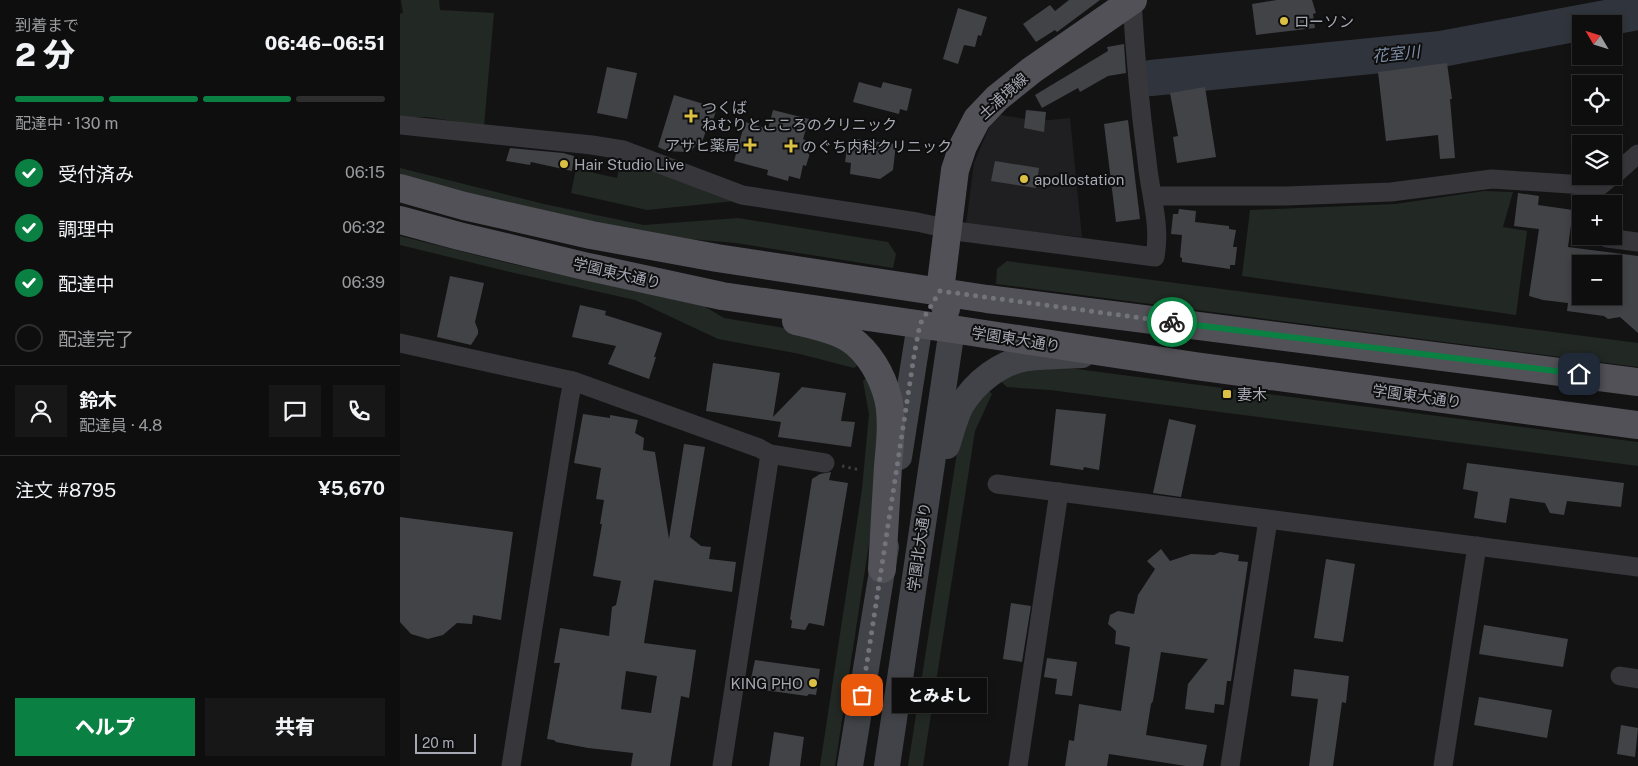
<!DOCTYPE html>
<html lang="ja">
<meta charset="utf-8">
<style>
:root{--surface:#0e0e0f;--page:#171718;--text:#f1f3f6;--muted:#9b9c9e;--line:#2e2e2f;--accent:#0b8043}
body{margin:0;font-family:"Public Sans","Noto Sans JP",sans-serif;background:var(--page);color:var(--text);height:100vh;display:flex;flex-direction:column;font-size:19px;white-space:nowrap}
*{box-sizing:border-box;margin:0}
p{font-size:16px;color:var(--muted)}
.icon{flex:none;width:28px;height:28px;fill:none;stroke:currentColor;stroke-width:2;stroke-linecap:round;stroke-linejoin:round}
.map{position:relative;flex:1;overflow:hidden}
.sheet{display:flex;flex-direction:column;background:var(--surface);width:400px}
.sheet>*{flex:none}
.needle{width:32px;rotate:308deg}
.fabs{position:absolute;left:1172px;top:15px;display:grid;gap:10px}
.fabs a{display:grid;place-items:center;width:50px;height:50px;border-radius:0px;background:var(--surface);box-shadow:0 2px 8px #0003,0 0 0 1px var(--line);font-size:25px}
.scale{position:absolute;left:15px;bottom:12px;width:61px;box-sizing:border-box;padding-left:5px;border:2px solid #a6a8b3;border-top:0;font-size:14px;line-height:18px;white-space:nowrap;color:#a6a8b3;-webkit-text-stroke:4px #0e0e0f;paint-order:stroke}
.pin{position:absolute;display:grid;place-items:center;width:42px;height:42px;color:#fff;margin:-21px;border-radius:10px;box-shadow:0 2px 8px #0006}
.courier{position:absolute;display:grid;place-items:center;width:50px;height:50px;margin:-25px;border:4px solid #0b8043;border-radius:50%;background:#fff;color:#222;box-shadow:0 1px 6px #0007}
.bubble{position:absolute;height:35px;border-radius:0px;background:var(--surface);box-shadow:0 2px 8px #0003,0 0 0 1px var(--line);font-size:16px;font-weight:800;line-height:35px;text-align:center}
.overview em{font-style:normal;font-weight:800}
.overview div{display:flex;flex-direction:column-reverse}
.overview{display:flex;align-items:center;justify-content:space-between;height:85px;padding:0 15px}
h1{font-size:32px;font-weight:800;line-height:38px}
.bar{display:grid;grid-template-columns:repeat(4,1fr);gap:8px 5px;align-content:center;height:60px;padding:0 15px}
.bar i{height:6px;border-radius:4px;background:var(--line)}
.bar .on{background:var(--accent)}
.bar p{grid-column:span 4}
.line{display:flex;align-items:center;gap:12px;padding:0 15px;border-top:1px solid var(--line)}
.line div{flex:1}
.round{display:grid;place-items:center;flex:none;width:52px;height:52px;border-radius:0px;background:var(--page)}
ol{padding:0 15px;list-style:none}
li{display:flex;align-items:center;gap:15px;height:55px}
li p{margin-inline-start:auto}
li .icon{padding:5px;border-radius:50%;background:var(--accent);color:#fff;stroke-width:4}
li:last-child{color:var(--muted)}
li i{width:28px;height:28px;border:2px solid var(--line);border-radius:50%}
.primary-button{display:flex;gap:10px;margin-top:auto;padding:10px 15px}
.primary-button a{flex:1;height:58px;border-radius:0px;background:var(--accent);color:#fff;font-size:20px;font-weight:800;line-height:58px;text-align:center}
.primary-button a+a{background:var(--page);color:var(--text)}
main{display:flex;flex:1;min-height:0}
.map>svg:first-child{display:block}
</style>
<main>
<section class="sheet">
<div class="overview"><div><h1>2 分</h1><p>到着まで</p></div><em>06:46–06:51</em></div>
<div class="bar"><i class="on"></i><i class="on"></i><i class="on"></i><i></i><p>配達中 · 130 m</p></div>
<ol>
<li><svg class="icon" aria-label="check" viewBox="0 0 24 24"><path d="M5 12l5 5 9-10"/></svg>受付済み<p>06:15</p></li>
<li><svg class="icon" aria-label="check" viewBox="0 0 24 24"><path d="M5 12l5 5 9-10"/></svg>調理中<p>06:32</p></li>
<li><svg class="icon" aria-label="check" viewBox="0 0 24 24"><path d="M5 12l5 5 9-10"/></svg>配達中<p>06:39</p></li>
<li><i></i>配達完了</li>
</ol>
<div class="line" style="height:90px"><a class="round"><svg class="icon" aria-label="person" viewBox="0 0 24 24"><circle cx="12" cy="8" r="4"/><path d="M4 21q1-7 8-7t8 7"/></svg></a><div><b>鈴木</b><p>配達員 · 4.8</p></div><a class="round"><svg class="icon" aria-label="chat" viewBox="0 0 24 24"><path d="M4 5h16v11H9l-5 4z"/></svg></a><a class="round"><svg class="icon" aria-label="phone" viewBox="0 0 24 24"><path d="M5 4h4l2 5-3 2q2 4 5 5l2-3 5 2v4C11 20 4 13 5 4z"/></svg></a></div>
<div class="line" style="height:65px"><div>注文 #8795</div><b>¥5,670</b></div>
<div class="primary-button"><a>ヘルプ</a><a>共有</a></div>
</section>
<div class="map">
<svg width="1238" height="766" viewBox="0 0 1238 766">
<rect width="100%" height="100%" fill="#131314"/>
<path fill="#1f1f21" d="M595,114L638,121L670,118L682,237L566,225L574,163Z"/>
<g fill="#222823">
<path d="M1,0H39L40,10L94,13L84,126L27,117H0V14L3,13Z"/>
<path d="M221,159L335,201L247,210L171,193L176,169L217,178Z"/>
<path d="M0,168L144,204L244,225L338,218L488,242L496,254L493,268L336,243L242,235L0,177Z"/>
<path d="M1084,191L1113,192L1103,227L1127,231L1116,315L842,276L850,210L995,204Z"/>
<path d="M0,236L108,263L304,306L324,318L402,331L440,345L461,363L454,368L400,354L318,339L235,300L106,271L0,245Z"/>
<path d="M607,261L1238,343V367L596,284L597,269Z"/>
<path d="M621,368H669L1238,442V466L650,390L607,387L599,380Z"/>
<path d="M470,373L481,408L478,485L435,766H420L462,489L469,414L463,381Z"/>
<path d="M586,388L592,394L575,431L523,766H508L558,446L562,431Z"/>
</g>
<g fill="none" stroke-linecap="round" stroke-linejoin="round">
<path stroke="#30353d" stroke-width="36" d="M751,78L1041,49L1238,12"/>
</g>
<g fill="#424347" fill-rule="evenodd">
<path d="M669,0H700L657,32L655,30L636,42L623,24L650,5L655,11Z"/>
<path d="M877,0H912L916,13L913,14L915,28L856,35L852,4Z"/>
<path d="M558,8L587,17L581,36L578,35L575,47L564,45L558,64L543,59Z"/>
<path d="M724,44L726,73L708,76L680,92L678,88L642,108L635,95L708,51L707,47Z"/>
<path d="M1047,63L1052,99H1050L1055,158L1040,159L1038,135L986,141L978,72Z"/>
<path d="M207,67L237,73L227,119L197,113Z"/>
<path d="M459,82L481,88L483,82L512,89L507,111L500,109L499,114L453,102Z"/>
<path d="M805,87L816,157L777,163L773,137L778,136L770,93Z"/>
<path d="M274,95L317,108L311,126L308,125L302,142L299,141L292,150L285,152L267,151L258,147Z"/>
<path d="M373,110L409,119L403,139L409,142L407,149L411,150L406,166L403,165L400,179L389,176L388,181L367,175L368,170L334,161L345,122L368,129Z"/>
<path d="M626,110L646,112L644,132L624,128Z"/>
<path d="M728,120L740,219L716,222L704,124Z"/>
<path d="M455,139L496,144L493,170L480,179L450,174L451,163L445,162L448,140L454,141Z"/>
<path d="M110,148L163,153L174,156L172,171L131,162L130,165L106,161Z"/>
<path d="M595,161L639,168L636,188L591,181Z"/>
<path d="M1118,193L1139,196L1138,205L1173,210L1168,247L1238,256V333L1220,317L1208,319L1204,316L1167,311L1168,303L1143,300L1129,296L1139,229L1114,226ZM1214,259V296H1181V264H1213Z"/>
<path d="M779,209L796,211L795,222L829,226V229L836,230L833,247H837L835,265H830V269L782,262V258L780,257L782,235L771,234L773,214H778Z"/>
<path d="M50,276L84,283L75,322L78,330V334L71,345L37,337Z"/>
<path d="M180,305L206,311L205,315L262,333L254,357H256L249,379L208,364L216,346L172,337Z"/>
<path d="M313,363L380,373L373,417L402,387L446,393L441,421L455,422L451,447L378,437L381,422L306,411Z"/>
<path d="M656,409L706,414L699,470L684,467L683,470L650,465Z"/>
<path d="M183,414L210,418V415L238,420L235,433L244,438L243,450L255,452L269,539L284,444L305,447L290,537L301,546L311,547L309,559L336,562L332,592L254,580L244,643L296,650L289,698L281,696L270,766H231L233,753L188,748L156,742L154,740L147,739L160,663H154L160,628L209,636L212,607L216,605L221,581L193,576L202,524H200L204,500L196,499L201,468L174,463ZM226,671L257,676L251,713L221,709Z"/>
<path d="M769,419L796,425L781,497L753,493Z"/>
<path d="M1067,463L1224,483L1221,507L1167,501L1164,515L1150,513L1145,503L1110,498L1106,523L1074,518L1078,492L1063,489Z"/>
<path d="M431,472L429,480L448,483L424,626L409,623L405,630L391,628L392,621L390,619L412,479L420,474Z"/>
<path d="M0,517L113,532L101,620L73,615L72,624L57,623L43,635L28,639L11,634L0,622Z"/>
<path d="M761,549L770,561L791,554L814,555L820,552L839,555L838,561L848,562L831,681H827L824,705L815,704L814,713L785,709L788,684L808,659L761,652L753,701L751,704L746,735L807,745L803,766H786L709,754L707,766H665L669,740L674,741L679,704L721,711L730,647L715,644L716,631L708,624L710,615L718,611L734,614L738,595L755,569L747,561Z"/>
<path d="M926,559L955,564L943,642L914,638Z"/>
<path d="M611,603L631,606L622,662L603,659Z"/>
<path d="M1084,625L1168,639L1163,667L1079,654Z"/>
<path d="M647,658L677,662L672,696L655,694L657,679L644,677Z"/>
<path d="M355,660L420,669L416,695L409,694L407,696L349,688Z"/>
<path d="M894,669L949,676L946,703L942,702L933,766H909L918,699L891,696Z"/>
<path d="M1079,697L1152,710L1147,738L1074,725Z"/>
<path d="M1221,725L1238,728L1235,757L1217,754Z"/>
<path d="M374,732L404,737L400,766H369Z"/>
</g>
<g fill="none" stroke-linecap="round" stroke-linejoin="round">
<path stroke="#3c3d41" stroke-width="3" stroke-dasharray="2.5 4" stroke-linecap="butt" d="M442,466L460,470"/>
<g stroke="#36363b" stroke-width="19">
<path d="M0,125L192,145L223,150L342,195L517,222L563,232L755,257C761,224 750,194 747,161C740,108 735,54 732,0"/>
<path d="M1214,175L1238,154"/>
<path d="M753,196H886L991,192L1092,179L1200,186L1212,176"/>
<path d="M1204,236L1207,238L1238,242"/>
<path d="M0,343L173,381L359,448L370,454L425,463"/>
<path d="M597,484L1238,567"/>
<path d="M1220,676L1238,679"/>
<path d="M111,766L169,401L173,381"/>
<path d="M322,766L370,454"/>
<path d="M618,766L659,492"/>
<path d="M830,766L868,520"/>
<path d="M1043,766L1077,546"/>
</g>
<g stroke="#424348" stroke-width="26">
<path d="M547,446C551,433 555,418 561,406C575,382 601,362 628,358C646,356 664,356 682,355"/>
<path d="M499,457L520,324"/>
<path d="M450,766L486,547"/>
<path d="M487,766L552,329"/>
</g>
<g stroke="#515157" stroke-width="28">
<path d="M0,188L64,206L191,235L317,258L587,299L1238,382"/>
<path d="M0,220L59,236L184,266L322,296L552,329L795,366L1238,425"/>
<path d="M546,309L540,291L555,170L563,146L577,119L597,98L632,70L733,0"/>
<path d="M396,321C410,324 438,331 450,339C469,352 482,375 488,398C493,419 490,445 488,466C486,500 484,535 482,569"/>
</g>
</g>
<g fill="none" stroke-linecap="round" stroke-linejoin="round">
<path stroke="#73747b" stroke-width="5" stroke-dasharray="0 9" d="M462,695L514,356L520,324L540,291L772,322"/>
<path stroke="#0b8043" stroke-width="6" d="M772,322L1179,374"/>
</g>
<g fill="#dcc043" stroke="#0e0e0f" stroke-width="2">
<circle cx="884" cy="21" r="5"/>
<path d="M288.5 108.5h5v5h5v5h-5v5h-5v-5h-5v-5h5z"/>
<path d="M347.5 137.5h5v5h5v5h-5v5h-5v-5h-5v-5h5z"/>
<path d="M388.5 138.5h5v5h5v5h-5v5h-5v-5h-5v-5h5z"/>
<circle cx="164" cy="164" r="5"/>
<circle cx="624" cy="179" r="5"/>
<rect x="822" y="389" width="10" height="10" rx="2.5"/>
<circle cx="413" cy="683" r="5"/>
</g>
<g text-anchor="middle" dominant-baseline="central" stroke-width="4" stroke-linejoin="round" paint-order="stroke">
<g font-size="15" fill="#a6a8b3" stroke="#0e0e0f" text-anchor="start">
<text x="894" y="21">ローソン</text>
<text x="302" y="107">つくば<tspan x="302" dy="17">ねむりとこころのクリニック</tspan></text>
<text x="340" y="145" text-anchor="end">アサヒ薬局</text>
<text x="402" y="146">のぐち内科クリニック</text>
<text x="174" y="164">Hair Studio Live</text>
<text x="634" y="179">apollostation</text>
<text x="837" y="394">妻木</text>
<text x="403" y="683" text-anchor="end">KING PHO</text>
</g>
<g font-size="15" fill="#a6a8b3" stroke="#0e0e0f">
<text transform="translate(603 96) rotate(-42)">土浦境線</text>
<text transform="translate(217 273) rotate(13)">学園東大通り</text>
<text transform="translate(616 339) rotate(9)">学園東大通り</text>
<text transform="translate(1017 396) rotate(8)">学園東大通り</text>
<text transform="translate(519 547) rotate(-82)">学園北大通り</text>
</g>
<g font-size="16" font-style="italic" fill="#8190aa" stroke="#0e0e0f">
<text transform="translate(996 54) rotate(-6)">花室川</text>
</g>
</g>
</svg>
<div class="fabs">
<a><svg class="needle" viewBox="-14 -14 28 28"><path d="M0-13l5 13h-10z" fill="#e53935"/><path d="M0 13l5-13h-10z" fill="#9b9c9e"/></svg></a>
<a><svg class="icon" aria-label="locate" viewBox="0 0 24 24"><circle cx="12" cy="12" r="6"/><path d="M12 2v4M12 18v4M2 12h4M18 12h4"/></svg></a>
<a><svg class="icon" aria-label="layers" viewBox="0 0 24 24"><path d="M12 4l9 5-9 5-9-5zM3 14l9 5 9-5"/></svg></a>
<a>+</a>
<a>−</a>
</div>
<div class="scale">20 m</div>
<div class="pin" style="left:462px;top:695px;background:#ea580c"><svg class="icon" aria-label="bag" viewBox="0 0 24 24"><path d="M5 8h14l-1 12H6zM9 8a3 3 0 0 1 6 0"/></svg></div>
<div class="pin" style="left:1179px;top:374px;background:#1f2937"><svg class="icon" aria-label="home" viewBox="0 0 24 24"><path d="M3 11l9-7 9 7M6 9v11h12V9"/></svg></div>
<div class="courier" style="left:772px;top:322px"><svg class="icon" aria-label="bike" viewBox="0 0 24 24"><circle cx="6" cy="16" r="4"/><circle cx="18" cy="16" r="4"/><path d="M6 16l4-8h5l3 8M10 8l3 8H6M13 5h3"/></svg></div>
<div class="bubble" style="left:492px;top:678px;width:95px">とみよし</div>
</div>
</main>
